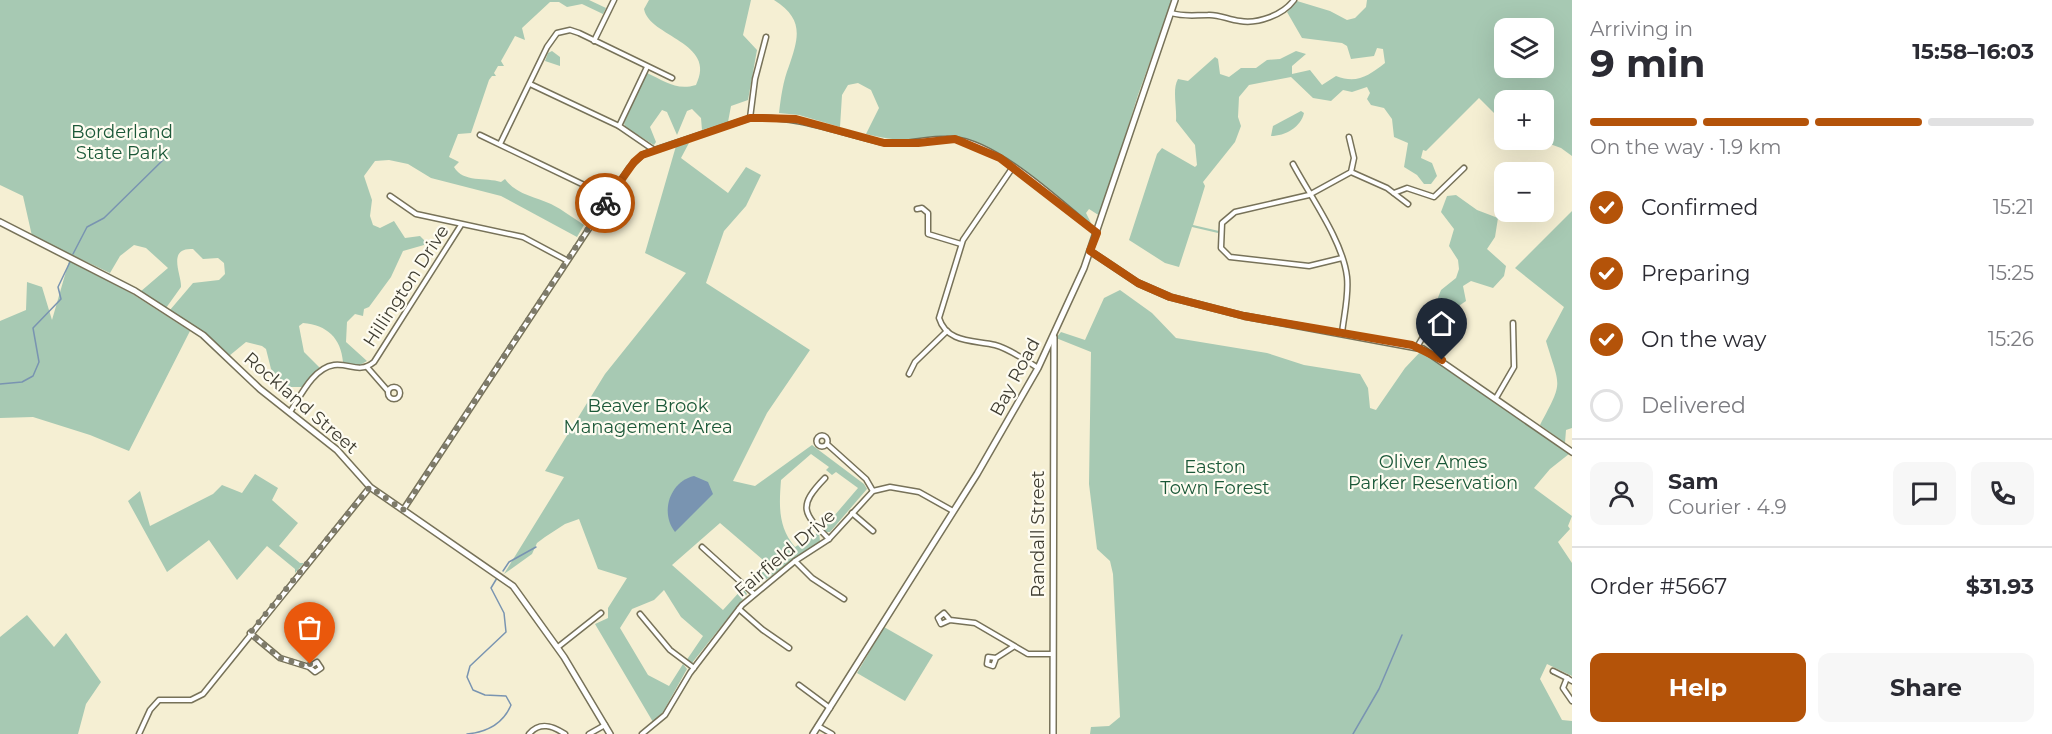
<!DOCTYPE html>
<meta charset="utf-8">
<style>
:root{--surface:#fff;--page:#f7f7f7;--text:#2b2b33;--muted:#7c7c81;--line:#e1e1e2;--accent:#b45309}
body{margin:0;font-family:Montserrat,sans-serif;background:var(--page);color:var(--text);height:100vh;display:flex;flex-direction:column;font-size:22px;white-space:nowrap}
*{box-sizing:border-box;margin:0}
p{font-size:20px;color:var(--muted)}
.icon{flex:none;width:33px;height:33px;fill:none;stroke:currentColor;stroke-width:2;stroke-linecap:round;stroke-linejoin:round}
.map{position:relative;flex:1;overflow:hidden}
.sheet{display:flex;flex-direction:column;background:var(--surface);width:480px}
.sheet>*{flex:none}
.fabs{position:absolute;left:1494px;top:18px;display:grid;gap:12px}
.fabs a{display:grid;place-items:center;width:60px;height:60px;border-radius:12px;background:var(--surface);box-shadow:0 6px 24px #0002;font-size:30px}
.pin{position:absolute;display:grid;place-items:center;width:51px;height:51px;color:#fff;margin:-62px -26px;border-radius:50% 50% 50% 0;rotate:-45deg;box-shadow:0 0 6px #0007}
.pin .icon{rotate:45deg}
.courier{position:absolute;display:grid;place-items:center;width:60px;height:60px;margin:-30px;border:4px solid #b45309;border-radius:50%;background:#fff;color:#222;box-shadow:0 2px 8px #0007}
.summary em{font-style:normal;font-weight:700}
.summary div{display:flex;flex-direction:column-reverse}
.summary{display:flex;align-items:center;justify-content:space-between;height:102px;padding:0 18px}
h1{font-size:39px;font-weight:700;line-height:45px}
.bar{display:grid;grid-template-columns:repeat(4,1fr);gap:9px 6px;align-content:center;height:72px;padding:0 18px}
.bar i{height:8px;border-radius:4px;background:var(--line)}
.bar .active{background:var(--accent)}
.bar p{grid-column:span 4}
.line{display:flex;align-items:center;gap:15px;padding:0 18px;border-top:2px solid var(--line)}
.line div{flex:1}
.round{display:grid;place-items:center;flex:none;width:63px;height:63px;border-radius:12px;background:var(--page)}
ol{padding:0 18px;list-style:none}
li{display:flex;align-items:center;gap:18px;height:66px}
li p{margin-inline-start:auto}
li .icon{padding:6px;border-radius:50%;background:var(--accent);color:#fff;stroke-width:4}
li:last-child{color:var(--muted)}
li i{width:33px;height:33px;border:3px solid var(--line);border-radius:50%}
.action{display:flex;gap:12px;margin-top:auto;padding:12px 18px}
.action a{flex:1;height:69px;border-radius:12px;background:var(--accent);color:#fff;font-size:24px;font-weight:700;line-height:69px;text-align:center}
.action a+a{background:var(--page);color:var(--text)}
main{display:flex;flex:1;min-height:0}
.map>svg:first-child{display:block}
</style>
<main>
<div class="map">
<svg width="1572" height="734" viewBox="0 0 1572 734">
<rect width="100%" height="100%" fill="#f5efd3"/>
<g fill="#a7c9b3" fill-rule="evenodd">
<path d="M0,0H589L606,8L603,14L582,4L567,7L559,2H550L522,28L525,40L515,36L501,61L504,66H498L494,73L496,76H492L489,80L471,133L458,134L449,157L459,162L454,167C463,183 486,177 501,182L505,179C515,194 535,197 551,204C563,210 573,218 584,225L577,237L501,196L431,178L408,164L389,160L375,161L364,176L372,200L370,216L373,225L380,228L394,221L405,238L420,236L425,241L424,245L403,251L391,277L369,307L364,309L363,316L355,314L347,322L346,342L367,361L358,366L343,362C341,338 327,325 303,323L299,326L304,352L320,368L302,387H288L271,369L266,349L262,346L246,342L229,356L212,339L170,310L193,283L219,280L225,274L224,263L218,258L203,259L193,249C166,247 182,276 181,287L166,308L140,292L168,268L146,248L134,245L120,256L110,273L32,236L23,196L0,185Z"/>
<path d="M649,0H751L743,35L757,50L748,100L731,106L728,122L702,130L701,118L692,109L687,111L677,135L667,112L662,110L650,127L656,142L654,145L625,127L624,123L647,73C665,81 676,91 696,85C718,42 649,37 644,9Z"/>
<path d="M774,0H1172L1138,95L1100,216L1089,209L1086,213L1092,225C1053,195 1002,143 952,136C940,134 928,140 916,140C900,141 883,138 866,134L879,108L871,90L858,83L848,85L842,95L840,127L799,115L779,113C781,97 783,81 789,66C799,37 804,19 774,0Z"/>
<path d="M1367,0H1572V156L1561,148L1539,140H1544V100H1504V123L1479,98L1426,151L1423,150L1421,158L1432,163L1437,176L1431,184H1424L1417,175L1404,167L1408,143L1394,137L1392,119L1384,108L1371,105L1367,99L1370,93L1367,87L1352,92L1343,90L1331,101L1313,98L1291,77L1249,85L1239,97L1238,117L1241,126L1235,142L1203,182L1205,186L1193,225L1219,231L1218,233L1192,227L1179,267L1165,263L1129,240L1157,154L1162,148L1195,167L1197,165L1195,145L1176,121C1177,107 1172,89 1178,79L1188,81L1215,57L1218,59L1220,74L1229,77L1241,68H1256L1267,60L1280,59L1296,51L1306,54L1292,66V74L1310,70L1322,85L1336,76C1357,84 1368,76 1385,63L1383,49L1377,48L1374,56L1351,59L1347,46L1342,43L1302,38L1287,12L1297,1L1330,11L1347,20L1355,18L1366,7ZM1504,28H1544V68H1504Z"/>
<path d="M552,51L560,57V66L545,61L548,53Z"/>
<path d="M1301,111L1304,113C1301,127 1285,136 1271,136L1273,126Z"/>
<path d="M690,141L681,158L728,193L746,167L761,175L746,206L724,231L706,283L810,350L767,413L733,481L755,486L812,445L864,484L867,489L830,532H825L822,530L858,488L836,472L832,475L826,470L829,467L811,454L781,480C779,506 778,527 795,547L819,532L820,541L753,589L747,585L770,566L720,523L672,565L723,610L743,588L747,594L692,663L686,661L703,636L681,617L664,590L654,600L632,609L620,628L648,675L669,686L683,664L687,669L663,712L653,722L595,624L608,618V608L627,578L598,569L579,519L565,524L545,537L537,543L532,554L504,574L564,477L545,471L605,374L686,273L645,253L676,146Z"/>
<path d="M1456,195L1477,210L1498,218L1495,237L1487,249L1506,266L1504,276L1493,288L1471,281L1463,286L1466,301L1450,312L1463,326L1456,332L1435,319L1432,313L1441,290L1456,278L1459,269L1458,260L1449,246L1454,229L1441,212L1447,196Z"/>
<path d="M1572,211V428L1566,430L1565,443L1540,425C1564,380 1560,388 1546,341L1564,307L1515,268Z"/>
<path d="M69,261L131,293L190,331L129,451L90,435L33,417L0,418V321L26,310L27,282L42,287L52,320Z"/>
<path d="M1120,290L1152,313L1176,338L1267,353L1304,365L1360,374L1368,388L1370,408L1376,410L1405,368L1422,350L1569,454L1550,469L1534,488L1572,516L1568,526L1570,529L1558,542L1572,563V676L1547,664L1540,679L1562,720L1572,721V734H1090L1091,727L1109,726L1120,717L1113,574L1110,561L1097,549L1089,484L1091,352L1056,338L1061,332L1085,340L1104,298Z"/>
<path d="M255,474L278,488L272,500L298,523L279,546L300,563H304L295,573V569L267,546L237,580L209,540L167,572L128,501L140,491L150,526L213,494L222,485L242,493Z"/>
<path d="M27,615L54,647L66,633L101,682L86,704L78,734H0V637Z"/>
<path d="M884,627L933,655L905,701L857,673Z"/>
</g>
<path fill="#7994b1" d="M694,476L708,482L713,494L675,532C660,513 669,482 694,476Z"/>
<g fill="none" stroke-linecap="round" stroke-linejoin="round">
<g stroke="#7994b1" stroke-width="1.5">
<path d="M73,254L87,227L104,218L163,160"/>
<path d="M0,384L22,382L33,376L39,362L33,328L61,299L58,287L70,262"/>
<path d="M503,571L509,562L536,547"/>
<path d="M467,734C487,732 503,724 511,705L506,696L485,695L473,690L467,677L470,666L506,632L504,613L491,588L497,578"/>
<path d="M1353,734L1379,689L1402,635"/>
</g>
<defs>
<g id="street">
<path d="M1171,13C1185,17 1194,15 1208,15C1218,14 1229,20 1240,21C1258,24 1283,15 1294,0"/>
<path d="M594,41L614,0"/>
<path d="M530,84L619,126L654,150"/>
<path d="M750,118L755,79L766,37"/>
<path d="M619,126L647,67"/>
<path d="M480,135L609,197"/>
<path d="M500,144L547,47L557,33L570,30L579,33L672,78"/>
<path d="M1293,164C1310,196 1343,241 1347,277C1349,295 1344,315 1342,333"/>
<path d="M1013,167L963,240L939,318C947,344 976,340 995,345C1010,349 1025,360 1038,368"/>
<path d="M1351,172L1387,188L1408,204"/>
<path d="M1394,193L1407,188L1434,197L1464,168"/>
<path d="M390,196L416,214L523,237L566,260"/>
<path d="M917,209L922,208L928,213V234L961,244"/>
<path d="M1342,258L1309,266L1230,257L1221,248L1222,223L1235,212L1309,195L1351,172L1354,158L1349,137"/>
<path d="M1417,347L1433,320L1454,333"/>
<path d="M367,367L388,391"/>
<path d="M909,374L915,362L947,331"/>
<circle cx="394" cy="393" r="6"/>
<path d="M1496,398L1514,367L1513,323"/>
<path d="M290,412C300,397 313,368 334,365C350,363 359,374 374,362L461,225"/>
<circle cx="822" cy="441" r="5.5"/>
<path d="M827,444L866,479L873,491"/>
<path d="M825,478C797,507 803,513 829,539"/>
<path d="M403,510L629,168L642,155L654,150L750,118C797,115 836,132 880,142C905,147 928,137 953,139C998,143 1061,204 1097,233"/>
<path d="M852,513L873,531"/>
<path d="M702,547L754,594"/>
<path d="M795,561L812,578L844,599"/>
<path d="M739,609L763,630L789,648"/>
<path d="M640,614L670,650L694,668"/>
<path d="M950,620L944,613L938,618L941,624L950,620L975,623L1028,654H1052"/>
<path d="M250,633L280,658L309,667L317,662L321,668L315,672L309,667"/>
<path d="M558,647L601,613"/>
<path d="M996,658L993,666L987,664L988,657L996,658L1013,647"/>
<path d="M1553,671L1567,678"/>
<path d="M1572,681L1567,678L1563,688L1572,701"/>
<path d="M799,685L830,708"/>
<path d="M818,726L832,734"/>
<path d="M139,734L150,710L159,700H191L203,694L370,487"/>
<path d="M529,734C540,721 553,726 565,734"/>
<path d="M589,734L605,725"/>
<path d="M642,734L665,715L690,673L742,605L795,561L829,539L873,491L890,487L919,492L953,511"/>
</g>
<g id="secondary">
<path d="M0,222L135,291L203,335L260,389L337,450L370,487L513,586L564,657L610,734"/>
<path d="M1090,251L1138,283L1170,297L1244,316L1423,349L1572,452"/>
<path d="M813,734L977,474L1038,368L1084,268L1175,0"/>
<path d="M1053,734L1054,337"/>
</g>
</defs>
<use href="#street" stroke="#777259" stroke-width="7"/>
<use href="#secondary" stroke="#777259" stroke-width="8"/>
<use href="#street" stroke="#fff" stroke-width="4"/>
<use href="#secondary" stroke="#fff" stroke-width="5"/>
</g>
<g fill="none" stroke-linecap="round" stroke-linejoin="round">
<path stroke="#7e7b6a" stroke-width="6" stroke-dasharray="0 10.8" d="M310,664L309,667L280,658L250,633L370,487L403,510L605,203"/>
<path stroke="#b45309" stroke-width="8" d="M605,203L634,162L642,155L750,118H762L796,119L884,143H918L955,139L1000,158L1097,233L1090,251L1138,283L1170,297L1244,316L1412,345L1442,360"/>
</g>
<g text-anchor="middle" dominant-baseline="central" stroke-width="4.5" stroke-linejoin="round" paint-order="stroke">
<g font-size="18" fill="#1b5838" stroke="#fefcf1">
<text x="122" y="132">Borderland<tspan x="122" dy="21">State Park</tspan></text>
<text x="648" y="406">Beaver Brook<tspan x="648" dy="21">Management Area</tspan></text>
<text x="1433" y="462">Oliver Ames<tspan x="1433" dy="21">Parker Reservation</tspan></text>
<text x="1215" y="467">Easton<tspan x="1215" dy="21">Town Forest</tspan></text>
</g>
<g font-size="18" fill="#3e3c31" stroke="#fefcf1">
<text transform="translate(406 286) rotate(-57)">Hillington Drive</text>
<text transform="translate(1015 377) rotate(-62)">Bay Road</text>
<text transform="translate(301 403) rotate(41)">Rockland Street</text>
<text transform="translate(1038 534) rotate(-90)">Randall Street</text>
<text transform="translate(785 553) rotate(-40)">Fairfield Drive</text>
</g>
</g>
</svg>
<div class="fabs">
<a><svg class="icon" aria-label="layers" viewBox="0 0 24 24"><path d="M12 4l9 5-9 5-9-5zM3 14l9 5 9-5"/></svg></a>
<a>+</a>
<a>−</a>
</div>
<div class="pin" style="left:310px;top:664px;background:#ea580c"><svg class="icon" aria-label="bag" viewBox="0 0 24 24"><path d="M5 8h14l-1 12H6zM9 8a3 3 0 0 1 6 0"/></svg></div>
<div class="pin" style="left:1442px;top:360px;background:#1f2937"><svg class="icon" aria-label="home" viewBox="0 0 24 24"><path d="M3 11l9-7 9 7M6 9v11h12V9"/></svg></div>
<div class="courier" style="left:605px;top:203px"><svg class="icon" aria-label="bike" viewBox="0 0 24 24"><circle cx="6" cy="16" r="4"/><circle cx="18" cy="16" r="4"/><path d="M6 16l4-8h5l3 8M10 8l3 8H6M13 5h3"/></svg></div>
</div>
<section class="sheet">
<div class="summary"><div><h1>9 min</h1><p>Arriving in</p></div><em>15:58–16:03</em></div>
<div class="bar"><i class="active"></i><i class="active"></i><i class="active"></i><i></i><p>On the way · 1.9 km</p></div>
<ol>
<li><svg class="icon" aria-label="check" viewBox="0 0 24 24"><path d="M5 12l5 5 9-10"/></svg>Confirmed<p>15:21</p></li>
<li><svg class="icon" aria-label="check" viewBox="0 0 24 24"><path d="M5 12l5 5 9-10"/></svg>Preparing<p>15:25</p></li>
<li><svg class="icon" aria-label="check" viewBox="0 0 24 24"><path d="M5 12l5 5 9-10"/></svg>On the way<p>15:26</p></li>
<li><i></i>Delivered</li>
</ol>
<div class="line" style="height:108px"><a class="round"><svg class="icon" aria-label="person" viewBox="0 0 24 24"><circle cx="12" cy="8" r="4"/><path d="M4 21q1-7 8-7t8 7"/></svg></a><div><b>Sam</b><p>Courier · 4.9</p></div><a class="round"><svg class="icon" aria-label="chat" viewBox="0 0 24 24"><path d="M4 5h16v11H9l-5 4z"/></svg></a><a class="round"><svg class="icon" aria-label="phone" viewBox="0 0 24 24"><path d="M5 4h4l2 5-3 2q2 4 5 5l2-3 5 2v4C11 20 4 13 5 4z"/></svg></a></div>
<div class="line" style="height:78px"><div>Order #5667</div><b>$31.93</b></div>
<div class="action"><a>Help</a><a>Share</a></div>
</section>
</main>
